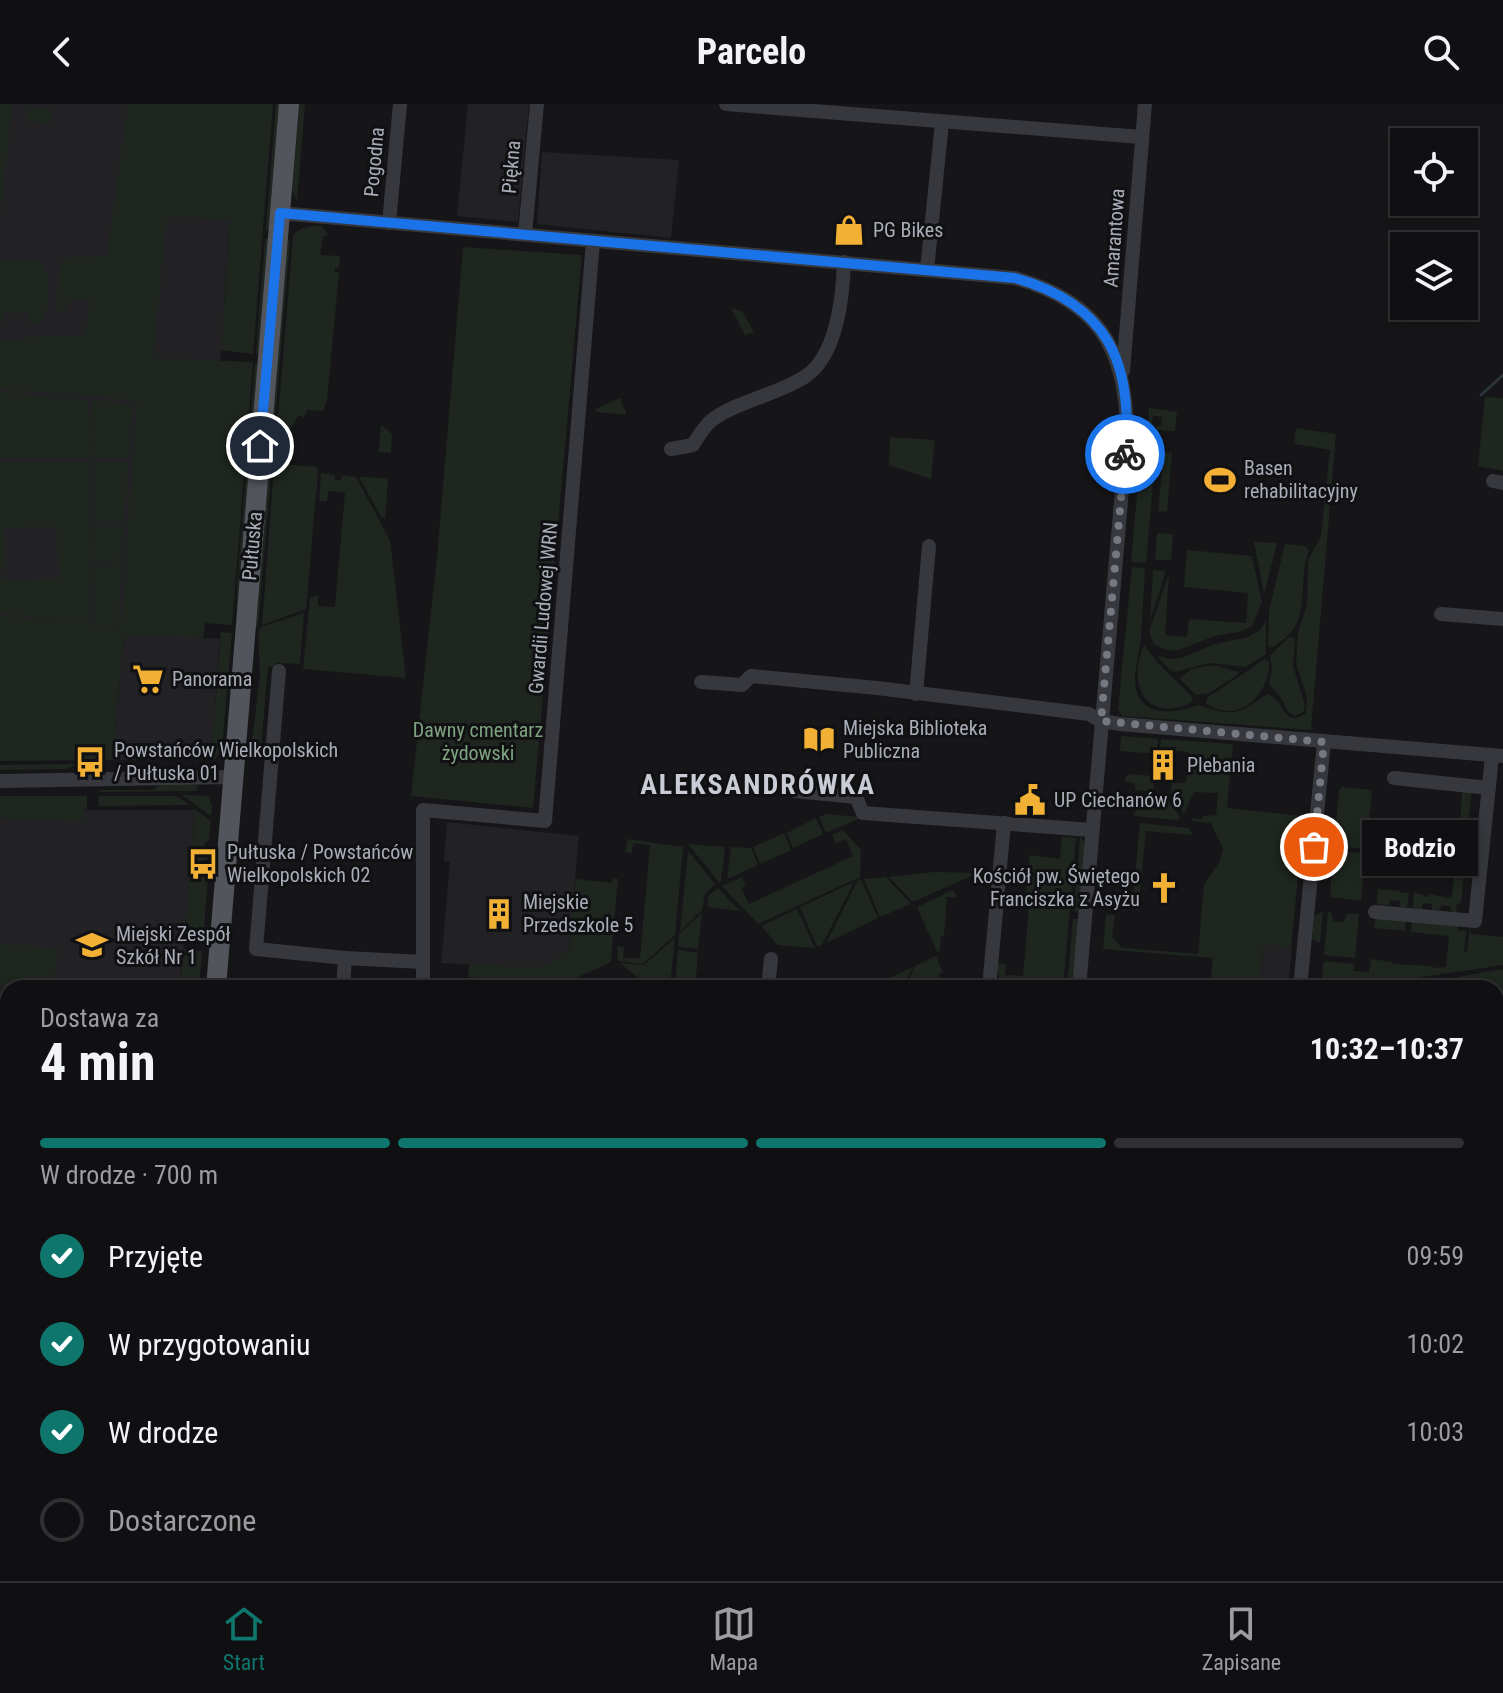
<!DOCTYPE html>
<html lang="pl">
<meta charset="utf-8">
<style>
:root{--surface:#101012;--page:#19191b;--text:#f1f3f6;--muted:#9c9d9f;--line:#303032;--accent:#0f766e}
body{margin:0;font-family:"Roboto Condensed",sans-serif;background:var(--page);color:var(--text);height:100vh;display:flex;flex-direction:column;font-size:30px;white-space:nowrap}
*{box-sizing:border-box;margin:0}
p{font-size:26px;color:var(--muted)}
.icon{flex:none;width:44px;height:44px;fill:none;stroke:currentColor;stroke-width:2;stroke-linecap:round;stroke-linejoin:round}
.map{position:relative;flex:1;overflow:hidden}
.sheet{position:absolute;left:0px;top:876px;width:1504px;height:602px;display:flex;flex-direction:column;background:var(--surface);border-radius:24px 24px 0 0;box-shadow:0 4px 12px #0003,0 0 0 2px var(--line)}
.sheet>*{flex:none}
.fabs{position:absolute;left:1390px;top:24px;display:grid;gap:16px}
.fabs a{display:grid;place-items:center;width:88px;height:88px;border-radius:0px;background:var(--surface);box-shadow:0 4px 12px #0003,0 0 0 2px var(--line);font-size:40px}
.pin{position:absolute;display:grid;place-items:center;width:68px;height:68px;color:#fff;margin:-34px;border:4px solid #fff;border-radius:50%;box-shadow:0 2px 8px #0007}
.courier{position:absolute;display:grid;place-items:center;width:80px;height:80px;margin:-40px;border:6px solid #1a73e8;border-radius:50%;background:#fff;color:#222;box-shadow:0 2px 10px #0007}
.bubble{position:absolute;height:56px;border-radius:0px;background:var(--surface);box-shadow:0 4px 12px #0003,0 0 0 2px var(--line);font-size:26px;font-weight:700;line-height:56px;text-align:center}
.summary em{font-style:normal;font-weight:700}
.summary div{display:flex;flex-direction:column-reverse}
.summary{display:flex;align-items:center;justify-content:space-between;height:136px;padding:0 40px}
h1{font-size:52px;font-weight:700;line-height:60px}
.bar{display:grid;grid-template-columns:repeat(4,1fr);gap:12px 8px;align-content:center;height:96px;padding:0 40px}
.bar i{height:10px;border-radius:6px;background:var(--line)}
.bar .current{background:var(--accent)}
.bar p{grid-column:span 4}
ol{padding:0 40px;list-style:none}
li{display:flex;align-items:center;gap:24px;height:88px}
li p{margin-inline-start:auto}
li .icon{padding:8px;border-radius:50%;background:var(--accent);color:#fff;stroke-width:4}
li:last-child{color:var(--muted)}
li i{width:44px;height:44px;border:4px solid var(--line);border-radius:50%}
header{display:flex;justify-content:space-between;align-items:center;height:104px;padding:0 40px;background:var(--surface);font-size:36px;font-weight:700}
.tabs{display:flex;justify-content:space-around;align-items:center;height:112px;border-top:2px solid var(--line);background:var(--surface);font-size:22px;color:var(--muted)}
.tabs a{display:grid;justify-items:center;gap:4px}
.tabs .current{color:var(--accent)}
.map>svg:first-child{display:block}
</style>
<header><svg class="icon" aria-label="back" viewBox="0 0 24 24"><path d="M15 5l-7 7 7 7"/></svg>Parcelo<svg class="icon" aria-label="search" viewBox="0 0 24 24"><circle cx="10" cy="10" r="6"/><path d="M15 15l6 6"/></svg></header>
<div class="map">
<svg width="1503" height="1477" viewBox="0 0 1503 1477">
<rect width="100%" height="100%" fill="#161618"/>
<g fill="#222225">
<path d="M0,0H175L230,115L220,259L154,255L131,529L220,535L211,655L112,656L124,531L0,548Z"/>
<path d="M468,0H529L518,118L457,112Z"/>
<path d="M542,48L679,56L671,134L537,120Z"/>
<path d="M0,706H191L195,711L180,884H8V982H0Z"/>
<path d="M447,718L579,732L569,847L540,864L441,859L450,758L444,757Z"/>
<path d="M1263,841L1292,843L1288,884H1260Z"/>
<path d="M1182,1470H1233L1232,1477H1181Z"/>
</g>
<g fill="#1e261f">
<path d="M0,0H12L0,118Z"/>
<path d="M128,0H273L253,250L221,246L230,116L167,112L153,254L253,258L232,521L205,519L203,534L124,531L112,656L0,657V512L121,524L137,296L0,285V233L4,237L23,236L25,233L82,232L86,229L90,197L67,196L66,208L57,207L59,164L61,157L67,154L107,152Z"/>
<path d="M276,0H281L270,127L266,126Z"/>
<path d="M298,0H305L297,98L292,85Z"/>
<path d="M27,4L53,6L52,20L26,17Z"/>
<path d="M322,122L328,131L323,132L320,151L340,152L339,163L335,164V168L339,169L327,296L323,307L307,306L304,314L299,311L282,339L276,338L293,133C299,122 311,122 322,122Z"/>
<path d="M270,134L261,249L256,250L265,135Z"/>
<path d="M286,136L290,137L273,338L270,335Z"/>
<path d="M463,143L582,151L533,704L411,692L437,453Z"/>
<path d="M0,156C35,155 51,149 48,191C48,204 47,211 37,220H29L28,208L4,209V219H0Z"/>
<path d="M731,204L743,208L754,228L745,231Z"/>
<path d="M255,259L260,261L236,520L237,483Z"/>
<path d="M0,288L88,296L90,354H0Z"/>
<path d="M1485,293L1503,294V367L1478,362Z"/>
<path d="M620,294L627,311L596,308V305Z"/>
<path d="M91,296L134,300L129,354H92Z"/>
<path d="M1149,304L1177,308L1175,327L1156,326L1157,322H1161L1162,313L1153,312L1151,325H1148Z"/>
<path d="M381,321L392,330L391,349L379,348Z"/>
<path d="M1296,324L1336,330L1311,626L1122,612L1118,605L1132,463L1145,464C1144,487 1142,511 1141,533C1140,546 1136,558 1135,571C1134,614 1169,611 1198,601C1233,612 1237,612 1267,590C1287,597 1282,625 1306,609L1307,593L1296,560L1298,528L1307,500L1308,456L1321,432L1330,346L1294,340Z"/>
<path d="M890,333L935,336L931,375L889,361Z"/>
<path d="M1142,333L1153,337L1156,345L1146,459L1131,458Z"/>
<path d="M273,348L258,522L254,524L270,350Z"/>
<path d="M1164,348L1172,349L1167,408L1158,407Z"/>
<path d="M275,351H281V360L317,363L318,369L306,505L262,521Z"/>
<path d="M0,358H89L91,519L0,509V476L6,472V476L59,474L57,422L5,424L6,465L0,468Z"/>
<path d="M92,358H128L124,418H94Z"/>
<path d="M321,369L335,371V376H341L342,371L356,373L390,436L406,574L303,565L310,494L318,491V502L335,503L345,389L328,387L327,397H319Z"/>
<path d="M359,373L388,374L385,415L381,413Z"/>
<path d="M92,421H124L122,453L93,461Z"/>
<path d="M1157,429L1173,430L1171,456H1155Z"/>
<path d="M1254,438L1277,439L1264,491Z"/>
<path d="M1285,440L1305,442L1309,446C1295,484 1317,519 1271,544L1268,541L1269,506Z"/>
<path d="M1187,446L1252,452L1262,498L1252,522L1243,527L1215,532L1176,547L1163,545L1154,540L1149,528L1169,469L1165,531L1187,533L1189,515L1246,519L1248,489L1184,483Z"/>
<path d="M122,456L118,522L94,519L93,464Z"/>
<path d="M1153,466L1166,467L1150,517Z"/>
<path d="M304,509L300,560L277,559L276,563H268L261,645L251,644L260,572L258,527L261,523Z"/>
<path d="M1266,516V550L1246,563L1210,559L1175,568L1169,565L1156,551L1169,555L1181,554L1215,540L1248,533L1260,526Z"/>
<path d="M221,528L232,529L222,644L215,655H211Z"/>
<path d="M1289,533H1293L1295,536L1293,562L1305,601L1303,608L1295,612L1288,608L1282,595L1269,580L1272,564L1270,552Z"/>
<path d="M1144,541L1159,560L1193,594L1191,599C1145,620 1127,579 1144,541Z"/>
<path d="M1265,555L1269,558C1270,591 1237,622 1206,599L1207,594Z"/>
<path d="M1205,562H1218L1239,568L1236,572L1209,589L1196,591L1180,575L1191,565Z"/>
<path d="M1121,632L1158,635L1157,650L1120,647Z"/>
<path d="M1161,635L1233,640L1227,704L1304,712L1291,843L1263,841L1260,884H1210L1213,854L1103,845L1106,810L1115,811L1112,833L1122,844L1198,850L1204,780L1220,757L1223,745L1211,719L1192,717V714L1203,715V712L1216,711L1218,689L1194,688L1184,710L1170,690L1172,679H1186L1189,648L1160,645Z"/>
<path d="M77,660L67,665L0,666V661Z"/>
<path d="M1130,670L1153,672L1154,688L1135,686V679L1125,678L1126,672Z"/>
<path d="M160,681H197V687L98,688L100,686H152Z"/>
<path d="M1342,683L1372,686L1366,745L1337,742L1334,739L1339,686Z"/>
<path d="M1472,686L1467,736H1463L1461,747L1466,749L1461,799L1457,800L1456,808H1451L1450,802L1441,801L1440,806H1432V800L1423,799L1422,805L1413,804L1414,788L1428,793L1429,790L1448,794L1452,792L1456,761L1387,754L1391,715L1406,716L1407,719L1427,718V721L1446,720L1447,723L1456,724L1460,721L1462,688Z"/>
<path d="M1158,690H1164L1180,713L1177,716L1134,712V709Z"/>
<path d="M182,691L208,692L212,701L211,712Z"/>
<path d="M0,692H87V705H84L83,718L0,714Z"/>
<path d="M99,692H176L190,701L98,702Z"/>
<path d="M195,705L211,717L209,737L205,738V744L208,745L207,756H201V765L206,767L208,771L203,838L184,836L195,711L191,706Z"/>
<path d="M826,710L860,713V714L826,729L819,713Z"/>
<path d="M816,714L823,730L793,744L787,729Z"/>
<path d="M1140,719L1188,724L1193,731L1146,727L1138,806L1132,805Z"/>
<path d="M843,726L861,746L860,773L758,820L722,782L742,773L746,782L741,784L749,800L853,752L846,735L836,739L832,731Z"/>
<path d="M784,729L791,746L760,760L753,743Z"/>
<path d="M1080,732L1086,742L1080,808L1074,807Z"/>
<path d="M1062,733L1076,734L1063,884L1001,879L997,868V859L1006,860L1005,871L1023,872L1029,804L1025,803L1030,751L1060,755Z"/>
<path d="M628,735L683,743L675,831L643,860L618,857L617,842L624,843L623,854H640L650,741L633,739L632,749L625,748Z"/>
<path d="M688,740L725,743L721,777L719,778Z"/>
<path d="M731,743L751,744L758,761L727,775Z"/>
<path d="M688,747L715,780L705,790L702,806L680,827Z"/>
<path d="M1336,747L1365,749L1361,797L1330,793L1333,749Z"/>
<path d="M934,768L978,769L913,798L889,773Z"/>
<path d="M886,773L911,800L880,813L864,775Z"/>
<path d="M613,774L618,775L613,828L571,825L576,775L612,779Z"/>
<path d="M861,775L878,814L826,839L858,776Z"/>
<path d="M854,778L822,841L817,842L800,803Z"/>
<path d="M718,784L740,807L707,803L708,792Z"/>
<path d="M1378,785L1400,787V789L1409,788L1407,803H1399L1400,797L1390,796L1389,801L1377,800Z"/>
<path d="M953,786L957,793H947L944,832H941L940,847L937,848L917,803Z"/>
<path d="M797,805L815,844L778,841L761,822Z"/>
<path d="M1323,807L1320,839L1312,835L1314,813Z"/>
<path d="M1328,807L1332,810L1333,817L1344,818L1347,810H1359L1355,854L1324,851Z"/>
<path d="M702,809L698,845L678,843L679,830Z"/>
<path d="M1376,812L1406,815L1405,827L1374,824Z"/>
<path d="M1073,815H1079L1072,884H1067Z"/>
<path d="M1412,816L1458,820V826L1466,827L1464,848L1467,847L1470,822L1471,830L1503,833V861L1349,884H1321L1323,860L1327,857L1354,860V867L1369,868L1371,855L1392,858L1393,860L1432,862L1433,864L1446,863L1449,832L1411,828Z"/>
<path d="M571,828L613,831L611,858L557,883L468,873L469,860L539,864L569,847Z"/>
<path d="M675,834L670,884H651L620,859L644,861Z"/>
<path d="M0,840L57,844L54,884L0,881Z"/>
<path d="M184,845L202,847L199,884H180Z"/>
<path d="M678,846L698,849L695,884H675Z"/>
<path d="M936,852L943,869H939V879L908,878L915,862Z"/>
<path d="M913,863L905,879L873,881Z"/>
<path d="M1503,865V1146L1496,1145V884H1394Z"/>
<rect x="0" y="911" width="8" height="53"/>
<path d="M340,1470H376V1477H339Z"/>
<path d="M379,1470H428V1476L379,1477Z"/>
<path d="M504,1470H583L582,1477H503Z"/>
</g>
<path fill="#2c353c" d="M1496,894L1503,895V1030L1496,1026Z"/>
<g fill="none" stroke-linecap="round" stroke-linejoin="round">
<path stroke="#2c353c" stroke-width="3" d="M1481,291L1503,271"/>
<g stroke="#37383d" stroke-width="14">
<path d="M726,0L1141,33"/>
<path d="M280,109L1015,174C1098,198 1126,243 1127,328L1079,884"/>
<path d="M389,119L400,0"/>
<path d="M525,130L537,0"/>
<path d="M927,166L942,18"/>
<path d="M1123,267L1145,0"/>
<path d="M671,345L693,341C698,333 704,322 712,316C735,298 782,289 806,272C837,251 843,192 844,158"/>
<path d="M1493,377L1503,379"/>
<path d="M1441,510L1503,515"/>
<path d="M279,567L256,845L345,854"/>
<path d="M701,578L742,581L751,572L877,584L1089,610L1101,617L1120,620L1503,652"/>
<path d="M916,590L929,442"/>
<path d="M1394,674L1489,684"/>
<path d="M0,677L232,673"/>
<path d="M795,687L856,693L863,709L1092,726"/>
<path d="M1375,808L1475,817L1492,652"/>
<path d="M953,882L974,884"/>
<path d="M343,884L345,854L423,858"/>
<path d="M423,884V706L545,717L593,137"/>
<path d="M768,884L771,855"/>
<path d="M989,884L1004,719"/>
<path d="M1300,884L1324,638"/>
<path d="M282,1470L299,1477"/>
<path d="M912,1470L922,1477"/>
<path d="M654,1477V1470"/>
<path d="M1058,1477V1470"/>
<path d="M1199,1477L1200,1470"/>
<path d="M1309,1477L1310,1470"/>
</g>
<g stroke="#45474d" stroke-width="18">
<path d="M0,1207L8,1211"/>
<path d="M0,1230L8,1233"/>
<path d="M164,1477L165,1470"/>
</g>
<g stroke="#53555c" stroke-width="20">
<path d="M216,884L289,0"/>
<path d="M1496,1341H1503"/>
<path d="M1496,1376H1503"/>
</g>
</g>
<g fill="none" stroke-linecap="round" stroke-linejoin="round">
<path stroke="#757880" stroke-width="8" stroke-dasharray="0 14.4" d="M1125,350L1101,617L1324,638L1314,743"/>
<path stroke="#1a73e8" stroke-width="10" d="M260,342L280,109L1015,174C1107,200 1134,258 1125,350"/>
</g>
<defs>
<symbol id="shop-bare" viewBox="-9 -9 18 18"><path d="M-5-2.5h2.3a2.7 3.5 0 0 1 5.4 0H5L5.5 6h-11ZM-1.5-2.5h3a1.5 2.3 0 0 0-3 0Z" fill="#f2b134" stroke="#111113" stroke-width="2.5" paint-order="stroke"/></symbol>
<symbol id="stadium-bare" viewBox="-9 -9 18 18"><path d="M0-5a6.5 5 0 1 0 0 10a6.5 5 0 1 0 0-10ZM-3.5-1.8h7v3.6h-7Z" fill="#f2b134" stroke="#111113" stroke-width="2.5" paint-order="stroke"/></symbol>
<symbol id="supermarket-bare" viewBox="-9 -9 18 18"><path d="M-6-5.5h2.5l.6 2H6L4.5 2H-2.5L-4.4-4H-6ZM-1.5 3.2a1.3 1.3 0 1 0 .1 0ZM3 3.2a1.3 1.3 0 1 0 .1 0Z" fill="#f2b134" stroke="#111113" stroke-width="2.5" paint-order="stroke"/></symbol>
<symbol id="library-bare" viewBox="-9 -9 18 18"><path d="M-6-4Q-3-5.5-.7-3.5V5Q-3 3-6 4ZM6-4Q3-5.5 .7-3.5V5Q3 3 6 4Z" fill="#f2b134" stroke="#111113" stroke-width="2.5" paint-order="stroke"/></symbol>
<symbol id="bus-bare" viewBox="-9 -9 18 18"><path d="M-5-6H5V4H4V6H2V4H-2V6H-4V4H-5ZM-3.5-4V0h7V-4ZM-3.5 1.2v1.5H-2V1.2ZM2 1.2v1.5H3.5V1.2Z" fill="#f2b134" stroke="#111113" stroke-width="2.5" paint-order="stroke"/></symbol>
<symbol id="building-bare" viewBox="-9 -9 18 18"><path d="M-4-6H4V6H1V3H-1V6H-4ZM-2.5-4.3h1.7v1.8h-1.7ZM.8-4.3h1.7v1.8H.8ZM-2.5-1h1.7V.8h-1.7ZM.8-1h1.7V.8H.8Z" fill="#f2b134" stroke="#111113" stroke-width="2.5" paint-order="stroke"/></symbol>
<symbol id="civic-bare" viewBox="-9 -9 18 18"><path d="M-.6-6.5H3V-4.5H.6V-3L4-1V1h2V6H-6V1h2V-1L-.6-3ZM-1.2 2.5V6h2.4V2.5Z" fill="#f2b134" stroke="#111113" stroke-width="2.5" paint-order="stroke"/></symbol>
<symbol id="church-bare" viewBox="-9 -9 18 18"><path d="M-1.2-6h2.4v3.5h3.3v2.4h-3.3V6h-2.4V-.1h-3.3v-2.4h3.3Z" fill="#f2b134" stroke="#111113" stroke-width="2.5" paint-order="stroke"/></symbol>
<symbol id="school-bare" viewBox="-9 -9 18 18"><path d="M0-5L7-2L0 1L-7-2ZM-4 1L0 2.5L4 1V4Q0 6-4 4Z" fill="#f2b134" stroke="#111113" stroke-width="2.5" paint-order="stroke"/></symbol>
</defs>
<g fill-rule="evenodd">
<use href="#shop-bare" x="827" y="104" width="44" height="44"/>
<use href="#stadium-bare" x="1198" y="354" width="44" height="44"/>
<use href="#supermarket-bare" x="126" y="553" width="44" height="44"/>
<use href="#library-bare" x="797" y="613" width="44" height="44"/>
<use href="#bus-bare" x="68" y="636" width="44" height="44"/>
<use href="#building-bare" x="1141" y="639" width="44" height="44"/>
<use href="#civic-bare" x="1008" y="674" width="44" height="44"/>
<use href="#bus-bare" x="181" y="738" width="44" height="44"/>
<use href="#church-bare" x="1142" y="762" width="44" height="44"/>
<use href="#building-bare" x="477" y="788" width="44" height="44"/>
<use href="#school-bare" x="70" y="819" width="44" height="44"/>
</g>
<g text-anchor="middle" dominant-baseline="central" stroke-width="6" stroke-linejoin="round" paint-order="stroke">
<g font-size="20" fill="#a8adb8" stroke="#111113">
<text transform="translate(374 58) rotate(-85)">Pogodna</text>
<text transform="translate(511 63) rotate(-85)">Piękna</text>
<text transform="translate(1114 134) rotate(-86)">Amarantowa</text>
<text transform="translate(252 442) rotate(-85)">Pułtuska</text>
<text transform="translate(543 504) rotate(-85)">Gwardii Ludowej WRN</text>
</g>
<g font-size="20" fill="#a8adb8" stroke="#111113" text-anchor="start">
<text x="873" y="126">PG Bikes</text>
<text x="1244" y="364">Basen<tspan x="1244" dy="23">rehabilitacyjny</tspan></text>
<text x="172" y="575">Panorama</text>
<text x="843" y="624">Miejska Biblioteka<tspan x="843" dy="23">Publiczna</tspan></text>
<text x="114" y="646">Powstańców Wielkopolskich<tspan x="114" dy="23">/ Pułtuska 01</tspan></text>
<text x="1187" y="661">Plebania</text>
<text x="1054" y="696">UP Ciechanów 6</text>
<text x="227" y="748">Pułtuska / Powstańców<tspan x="227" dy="23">Wielkopolskich 02</tspan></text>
<text x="1140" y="772" text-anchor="end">Kościół pw. Świętego<tspan x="1140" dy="23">Franciszka z Asyżu</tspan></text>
<text x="523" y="798">Miejskie<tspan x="523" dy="23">Przedszkole 5</tspan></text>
<text x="116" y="830">Miejski Zespół<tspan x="116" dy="23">Szkół Nr 1</tspan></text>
</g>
<g font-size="20" fill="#7fa381" stroke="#111113">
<text x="478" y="626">Dawny cmentarz<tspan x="478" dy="23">żydowski</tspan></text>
</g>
<g font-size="28" font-weight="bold" letter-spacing="2" fill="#c9ccd4" stroke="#111113">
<text x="758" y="680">ALEKSANDRÓWKA</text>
</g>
</g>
</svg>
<div class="fabs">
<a><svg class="icon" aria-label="locate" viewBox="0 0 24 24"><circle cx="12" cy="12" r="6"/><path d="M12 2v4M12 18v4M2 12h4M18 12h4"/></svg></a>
<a><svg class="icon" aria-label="layers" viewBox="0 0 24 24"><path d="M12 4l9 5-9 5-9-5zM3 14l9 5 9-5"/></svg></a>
</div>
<div class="pin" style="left:1314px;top:743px;background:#ea580c"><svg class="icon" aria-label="bag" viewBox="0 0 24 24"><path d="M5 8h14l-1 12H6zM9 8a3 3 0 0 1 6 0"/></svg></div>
<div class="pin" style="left:260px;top:342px;background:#1f2937"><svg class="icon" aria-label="home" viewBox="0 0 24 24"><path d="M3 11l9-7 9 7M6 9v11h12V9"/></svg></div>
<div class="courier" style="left:1125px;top:350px"><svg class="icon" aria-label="bike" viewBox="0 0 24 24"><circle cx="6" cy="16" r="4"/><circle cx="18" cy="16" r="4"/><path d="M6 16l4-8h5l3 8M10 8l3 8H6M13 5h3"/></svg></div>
<div class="bubble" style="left:1362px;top:716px;width:116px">Bodzio</div>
<section class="sheet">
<div class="summary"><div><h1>4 min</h1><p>Dostawa za</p></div><em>10:32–10:37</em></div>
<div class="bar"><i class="current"></i><i class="current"></i><i class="current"></i><i></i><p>W drodze · 700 m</p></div>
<ol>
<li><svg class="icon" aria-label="check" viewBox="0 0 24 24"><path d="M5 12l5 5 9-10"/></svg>Przyjęte<p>09:59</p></li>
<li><svg class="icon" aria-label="check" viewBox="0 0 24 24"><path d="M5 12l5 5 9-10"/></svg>W przygotowaniu<p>10:02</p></li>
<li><svg class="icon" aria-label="check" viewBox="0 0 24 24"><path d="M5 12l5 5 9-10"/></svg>W drodze<p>10:03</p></li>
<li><i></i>Dostarczone</li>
</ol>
</section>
</div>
<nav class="tabs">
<a class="current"><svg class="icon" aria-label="home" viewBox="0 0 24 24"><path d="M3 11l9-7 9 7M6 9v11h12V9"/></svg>Start</a>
<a><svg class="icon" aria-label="map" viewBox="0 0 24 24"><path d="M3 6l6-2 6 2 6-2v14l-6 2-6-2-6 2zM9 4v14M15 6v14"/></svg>Mapa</a>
<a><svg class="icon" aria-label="saved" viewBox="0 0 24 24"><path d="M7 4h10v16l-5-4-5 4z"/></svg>Zapisane</a>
</nav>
